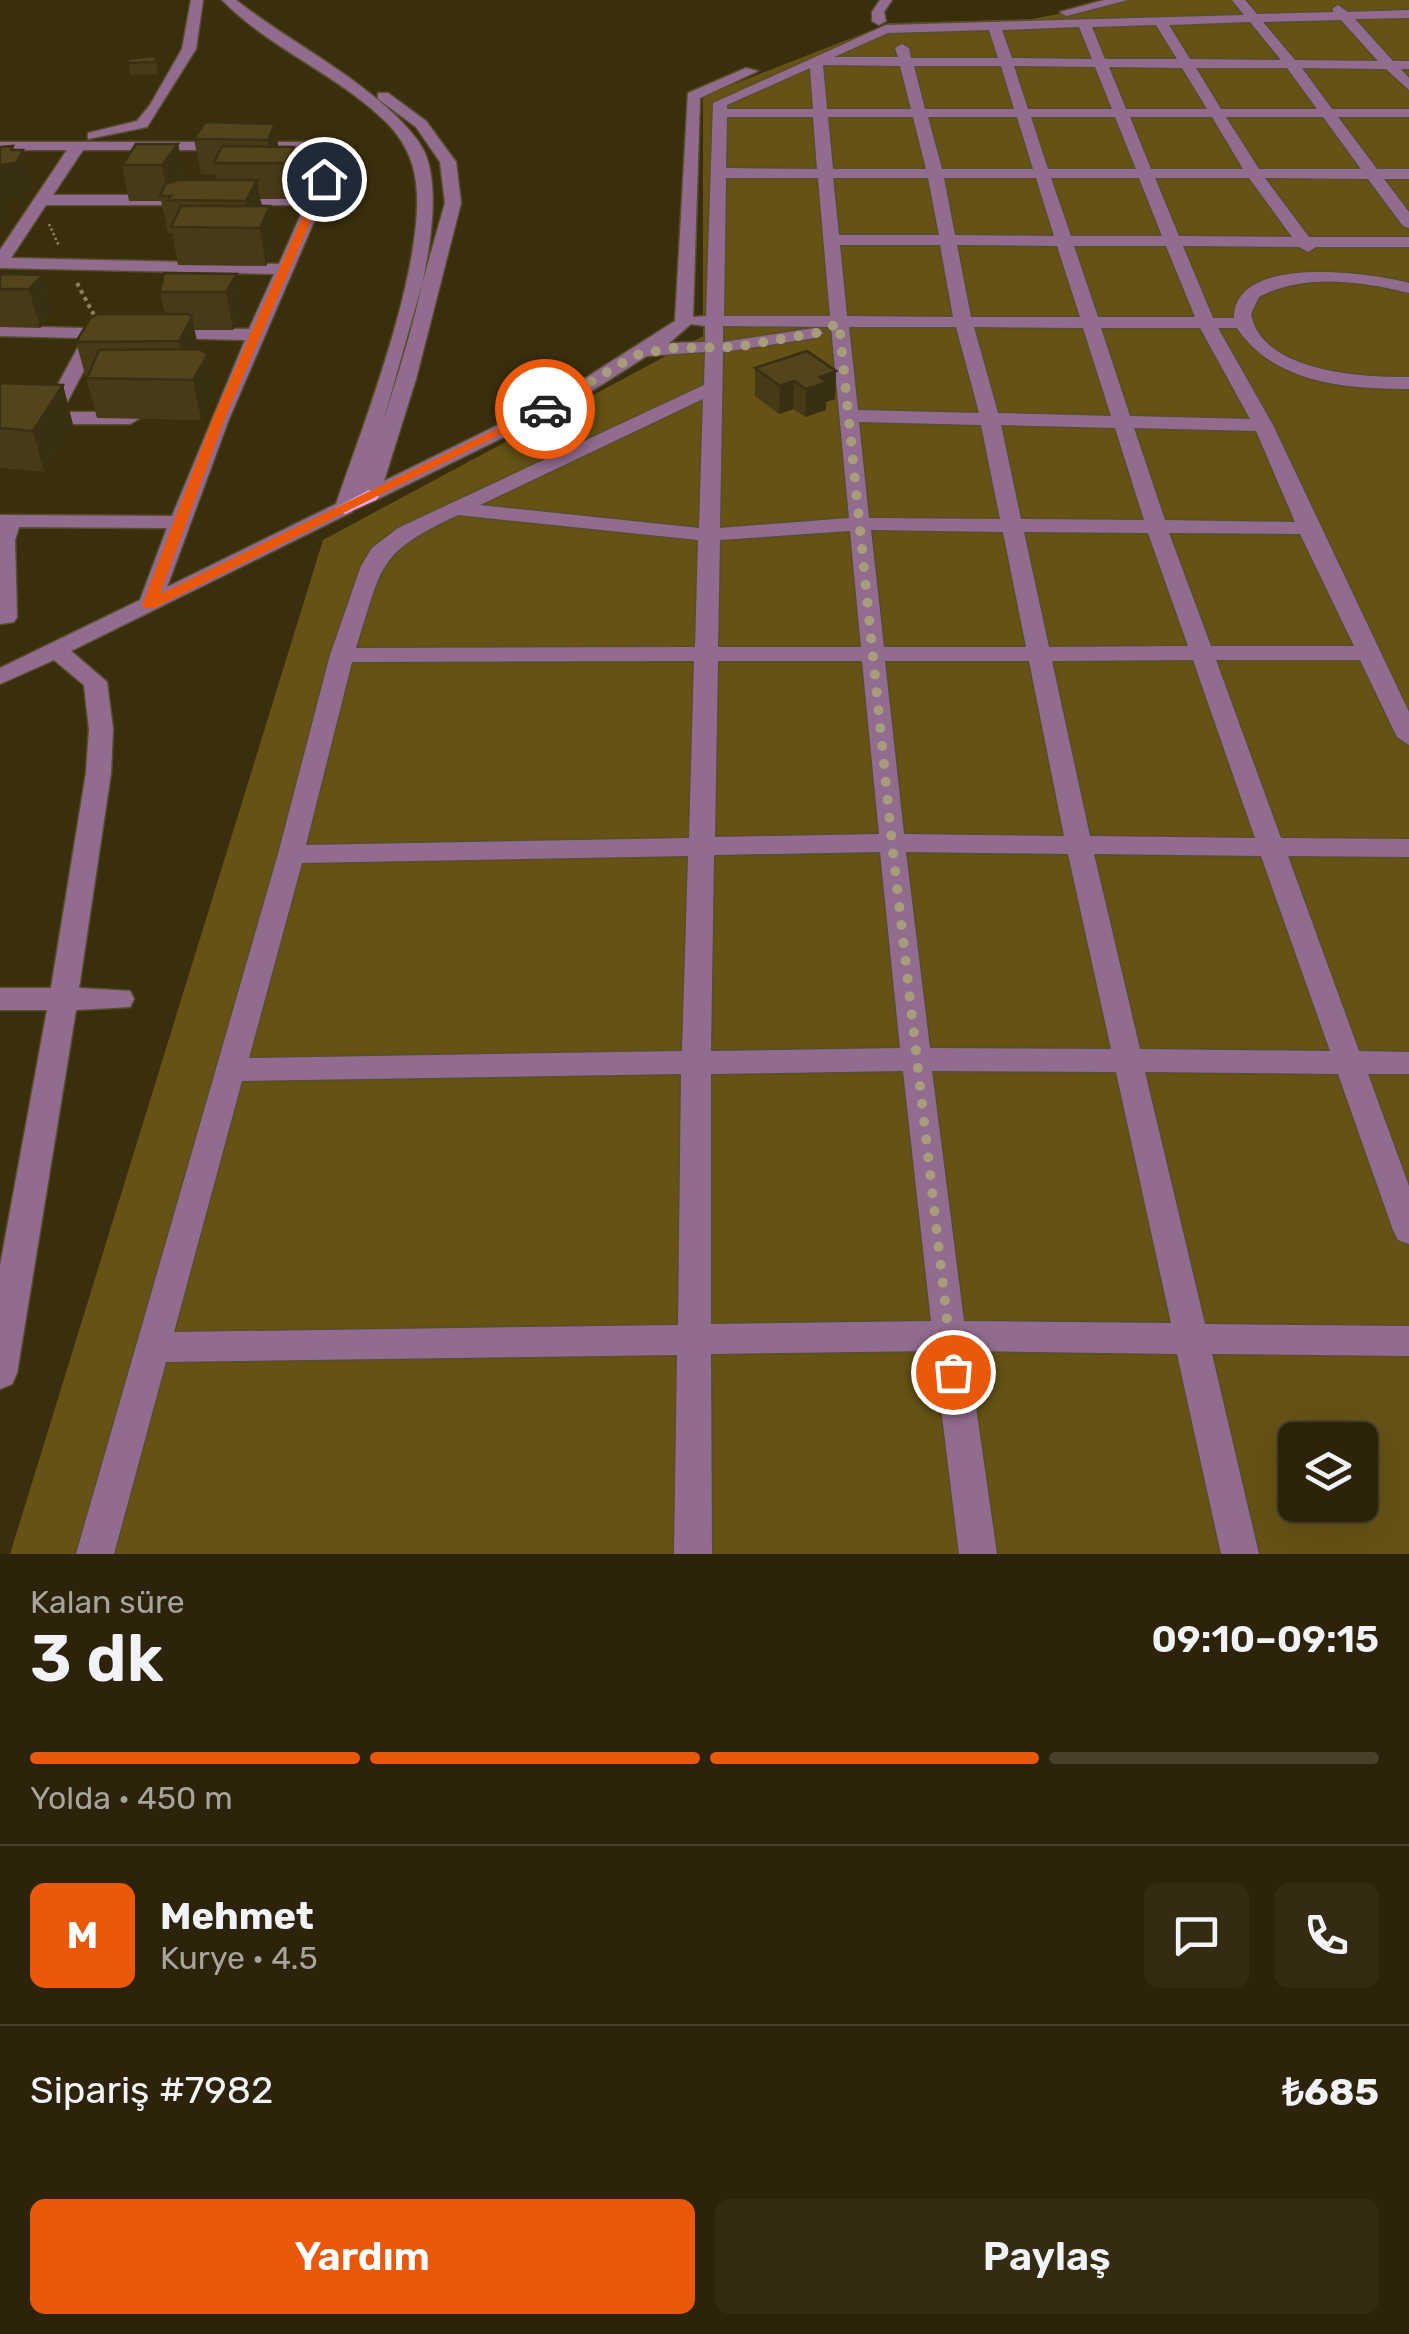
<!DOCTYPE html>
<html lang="tr">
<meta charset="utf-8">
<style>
:root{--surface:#2c230a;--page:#342b13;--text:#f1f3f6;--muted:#a6a49c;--line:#48402b;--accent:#ea580c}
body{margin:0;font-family:Rubik,sans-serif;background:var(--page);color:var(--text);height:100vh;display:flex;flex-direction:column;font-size:38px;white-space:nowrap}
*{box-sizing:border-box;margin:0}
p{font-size:32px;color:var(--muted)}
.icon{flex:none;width:55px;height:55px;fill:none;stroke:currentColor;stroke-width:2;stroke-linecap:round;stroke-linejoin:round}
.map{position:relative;height:1554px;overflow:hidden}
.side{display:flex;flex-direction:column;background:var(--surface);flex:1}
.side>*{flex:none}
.buttons{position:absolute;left:1278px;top:1422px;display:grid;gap:20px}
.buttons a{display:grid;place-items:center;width:100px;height:100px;border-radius:15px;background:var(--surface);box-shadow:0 10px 40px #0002,0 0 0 2px var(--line);font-size:50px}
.pin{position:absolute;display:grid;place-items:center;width:85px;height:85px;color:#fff;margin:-42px;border:5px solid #fff;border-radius:50%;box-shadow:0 2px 10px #0007}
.courier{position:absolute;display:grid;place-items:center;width:100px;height:100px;margin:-50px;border:8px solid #ea580c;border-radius:50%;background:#fff;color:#222;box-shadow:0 2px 12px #0007}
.head em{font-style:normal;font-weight:600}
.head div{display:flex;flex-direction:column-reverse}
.head{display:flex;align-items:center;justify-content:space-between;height:170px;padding:0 30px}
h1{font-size:65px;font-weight:600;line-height:75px}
.bar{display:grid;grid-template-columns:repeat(4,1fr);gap:15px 10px;align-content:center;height:120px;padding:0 30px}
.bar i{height:12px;border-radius:8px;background:var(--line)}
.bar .active{background:var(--accent)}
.bar p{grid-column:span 4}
.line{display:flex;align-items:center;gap:25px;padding:0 30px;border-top:2px solid var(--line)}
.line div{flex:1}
.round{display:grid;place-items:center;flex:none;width:105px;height:105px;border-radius:15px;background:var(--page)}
.cta{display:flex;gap:20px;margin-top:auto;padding:20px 30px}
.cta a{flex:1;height:115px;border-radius:15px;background:var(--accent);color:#fff;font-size:40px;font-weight:600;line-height:115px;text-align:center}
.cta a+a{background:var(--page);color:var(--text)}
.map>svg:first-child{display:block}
</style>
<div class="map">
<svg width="1409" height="1554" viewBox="0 0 1409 1554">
<rect width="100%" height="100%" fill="#3a2f0d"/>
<path fill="#655214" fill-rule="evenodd" d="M1131,0H1409V1554H10L323,540L703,336V96L890,23L1032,19ZM1295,1440H1360V1505H1295Z"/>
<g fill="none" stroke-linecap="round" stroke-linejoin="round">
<defs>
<g id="minor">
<path d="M191,0H203L196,49L147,127L88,139V133L137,121L150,105L182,49Z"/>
<path d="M222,0H236C287,40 350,71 397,117C407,127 419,140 425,153C452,218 401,363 381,429L445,203L440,162L416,127L378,99V93H388L426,121L456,162L461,203L416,379L384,481L557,396L675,321L688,93L746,68L758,71L700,98L693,317L706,316L713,103L886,25L1244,15L1232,0H1245L1257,14L1334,12L1332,9L1338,5L1348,12L1409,10V18L1355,19L1393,61H1409V69H1401L1409,78V90L1386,69L1302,68L1332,109H1409V117H1338L1377,169H1409V179H1384L1409,212V228L1403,226L1368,179L1265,178L1309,237H1409V247H1316L1308,252L1299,247L1183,246L1213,318H1234C1234,253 1371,273 1409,283V293C1361,281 1304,273 1259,297L1251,314C1262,373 1363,377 1409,377V389C1348,389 1274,384 1237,328H1218L1273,425L1409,712V745L1397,737L1360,660H1216L1281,838L1409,839V857L1288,856L1359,1051L1409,1052V1074H1368L1409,1186V1244L1398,1240L1393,1230L1338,1074L1145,1072L1205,1324L1409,1326V1356L1212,1354L1259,1554H1221L1177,1354L968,1351L997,1554H959L934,1351L711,1354L712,1554H674L677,1355L166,1362L114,1554H76L278,854L330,655L361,566L372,548L398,528L704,385L705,352L647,356L571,404L376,500L369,502L359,497L352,512L71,651L107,682L113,729L111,773L79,988L130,991L134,999L130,1007L76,1010L17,1373L12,1384L0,1389V1266L47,1010H0V988H51L86,773L89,729L84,685L54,660L0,684V668L140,600L167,528L19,527L15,540L17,617L14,622L0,624V515L172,516L245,340L165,338L156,333L165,328L249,329L274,274L0,268V250L67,150H0V142H306L341,159L229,419L167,587L336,504C364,423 426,265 416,182C413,158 403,139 386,122C337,74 270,49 222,0ZM1341,20L1378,61L1295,60L1263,22ZM1250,22L1281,60L1190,59L1169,25ZM1156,25L1177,59H1105L1092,27ZM1079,27L1092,59L1012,58L1002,30ZM989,30L998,58H911L909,48L902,44L895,48L898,57H834L888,33ZM823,65L900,66L911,109H827ZM914,66H1001L1014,109H925ZM1014,66L1095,67L1112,109H1028ZM1109,67L1182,68L1207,109H1126ZM810,68L813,109H727V105ZM1196,68H1287L1317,109H1221ZM727,117H813L817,169L726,168ZM828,117H913L926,169H833ZM928,117H1017L1033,169H942ZM1031,117H1115L1136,169H1048ZM1130,117H1212L1243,169H1151ZM1226,117H1323L1361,169H1259ZM83,150H303L325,161L309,195H53ZM726,178H818L830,316H724ZM833,178H928L939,235H839ZM944,178H1036L1054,236L955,235ZM1051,178H1139L1162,236H1071ZM1155,178H1249L1292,237L1179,236ZM46,205H305L279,264L11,258ZM840,245H940L953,317L847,316ZM957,245L1057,246L1080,317H971ZM1074,246H1166L1195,317H1098ZM691,324L705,326V342L669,343ZM723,326L831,327L849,518L720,528L723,352L815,338L824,333L815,328L723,342ZM849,327H956L979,413L858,410ZM974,327L1083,328L1111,416L998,413ZM1101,328H1200L1250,419L1130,416ZM703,399L699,528L480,505ZM859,422L981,425L1000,519L869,518ZM1001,425L1115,428L1144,520L1021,519ZM1134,428L1256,431L1295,522L1165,520ZM458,515L698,540L695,647L356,648C383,565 375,554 458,515ZM871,530L1003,532L1026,647H884ZM850,531L861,647H718L720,540ZM1024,532L1148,533L1188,646L1049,647ZM1169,533L1300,534L1354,646H1211ZM1193,660L1255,838L1090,836L1052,661ZM694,661L689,838L306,845L352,662ZM718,661H862L879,834L715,837ZM885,661H1029L1064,836L904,834ZM880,852L900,1048L711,1051L714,855ZM906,852L1068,854L1111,1049L930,1048ZM1094,854L1261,856L1330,1051L1140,1049ZM688,856L682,1051L249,1058L302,863ZM903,1071L931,1321L711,1324V1074ZM932,1071L1116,1072L1171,1323L964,1321ZM681,1074L678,1325L174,1332L242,1081Z"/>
<path d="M880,0H892L884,12L886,21L879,25L872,21V12Z"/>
<path d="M1104,0H1128L1066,16L1060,12Z"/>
<path d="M0,326L121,329V337L101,338L62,412H130L140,418L130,424H0V412H43L83,338L0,336Z"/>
</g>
<path id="major" d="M369,490L379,496L376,500L345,514L335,508Z"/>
</defs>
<use href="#minor" stroke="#584d2c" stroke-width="3"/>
<use href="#major" stroke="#584d2c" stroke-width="3"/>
<path stroke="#8b8060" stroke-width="2.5" stroke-dasharray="2.5 2.5" stroke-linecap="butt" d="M49,224L59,246"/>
<path stroke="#8b8060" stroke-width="4" stroke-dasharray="4 4" stroke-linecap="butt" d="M77,283L95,317"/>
<use href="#minor" fill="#926c8e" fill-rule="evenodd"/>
<use href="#major" fill="#f4a5ec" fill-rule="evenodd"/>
</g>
<g fill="#473a17">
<path d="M155,56L158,74L130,75L128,59Z"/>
<path d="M275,124L278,147L300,182L292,199H260L276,243L266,266L178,265L172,233H168L161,201H129L122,165L178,144L185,180H217L216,175L201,174L194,139Z"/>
<path d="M0,274L43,275L53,313L40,328L0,327Z"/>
<path d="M237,274L244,312L233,330H194L198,349L208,354L216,394L201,420L97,418L76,342L165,314L160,292Z"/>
<path d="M755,368L836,371L835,399L826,402V410L805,417L793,409L779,414L755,396Z"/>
<path d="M0,383L63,385L73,425L44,472L0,468Z"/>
</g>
<g fill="#393013">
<path d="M275,124L280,159L271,163L268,140Z"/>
<path d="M178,144L185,180L171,196H168L162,165Z"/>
<path d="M13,146L17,161L23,150L32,186L25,199L4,202L8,216L0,231V165Z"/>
<path d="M294,147L300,182L292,199L286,163Z"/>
<path d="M257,180L263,216L251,228L246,201Z"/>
<path d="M270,206L276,243L266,266L260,228Z"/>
<path d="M237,274L244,312L233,330L226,292Z"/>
<path d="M43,275L53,313L40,328L29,289Z"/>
<path d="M192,317L200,356L187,381L179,341Z"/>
<path d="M208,354L216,394L201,420L193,380Z"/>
<path d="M836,371L835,399L826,402V410L805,417L806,389L820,377Z"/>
<path d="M794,381L793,409L779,414L780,386Z"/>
<path d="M63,385L73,425L44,472L33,431Z"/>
</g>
<g fill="#52441b" stroke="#393013" stroke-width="2.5">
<path d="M155,56L156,62L128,63V59Z"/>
<path d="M205,122L275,124L268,140L194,139Z"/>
<path d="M136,144H178L162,165H122Z"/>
<path d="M13,146L11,150H23L16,163L0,165V147Z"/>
<path d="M222,146L294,147L286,163H214Z"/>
<path d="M178,180H257L246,201L168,200L171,196H160L165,184Z"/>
<path d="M181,206H270L260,228L171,227Z"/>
<path d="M164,273L237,274L226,292H160Z"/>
<path d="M0,274L43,275L29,289H0Z"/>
<path d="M98,314H189L192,317L179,341L76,342L91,317Z"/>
<path d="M199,349L208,354L193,380L87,378L99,350Z"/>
<path d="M807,351L836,371L820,377L827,382L806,389L794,381L780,386L755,368Z"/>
<path d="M0,383L63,385L33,431L0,428Z"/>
</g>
<path fill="#ea580c" d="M320,177L329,179L225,418L160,594L541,407L551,409L154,608H144L142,605L213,418Z"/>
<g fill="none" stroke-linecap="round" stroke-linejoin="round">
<path stroke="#a79c7c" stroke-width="10" stroke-dasharray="0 18" d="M545,409L636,355L673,348L736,347L816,333L839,323L892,843L953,1372"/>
</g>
</svg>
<div class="buttons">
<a><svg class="icon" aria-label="layers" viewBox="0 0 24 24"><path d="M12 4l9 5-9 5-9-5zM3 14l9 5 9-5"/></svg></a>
</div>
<div class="pin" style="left:953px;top:1372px;background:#ea580c"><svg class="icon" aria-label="bag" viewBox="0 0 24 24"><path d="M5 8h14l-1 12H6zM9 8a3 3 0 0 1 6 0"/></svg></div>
<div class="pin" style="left:324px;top:179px;background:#1f2937"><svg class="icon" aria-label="home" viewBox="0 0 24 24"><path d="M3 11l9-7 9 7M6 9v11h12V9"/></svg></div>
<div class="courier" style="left:545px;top:409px"><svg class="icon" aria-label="car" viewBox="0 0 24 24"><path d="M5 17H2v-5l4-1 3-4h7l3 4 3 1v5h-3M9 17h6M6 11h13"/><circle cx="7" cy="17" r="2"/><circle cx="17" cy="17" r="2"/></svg></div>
</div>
<section class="side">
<div class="head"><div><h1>3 dk</h1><p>Kalan süre</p></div><em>09:10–09:15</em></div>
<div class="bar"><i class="active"></i><i class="active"></i><i class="active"></i><i></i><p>Yolda · 450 m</p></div>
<div class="line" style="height:180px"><b class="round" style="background:var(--accent);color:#fff">M</b><div><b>Mehmet</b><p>Kurye · 4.5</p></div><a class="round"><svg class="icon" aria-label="chat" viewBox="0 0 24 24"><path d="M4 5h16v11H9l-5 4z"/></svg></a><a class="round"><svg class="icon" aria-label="phone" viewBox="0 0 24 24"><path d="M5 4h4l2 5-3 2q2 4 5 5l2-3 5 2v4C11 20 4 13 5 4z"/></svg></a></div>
<div class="line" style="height:130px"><div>Sipariş #7982</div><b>₺685</b></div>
<div class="cta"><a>Yardım</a><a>Paylaş</a></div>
</section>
